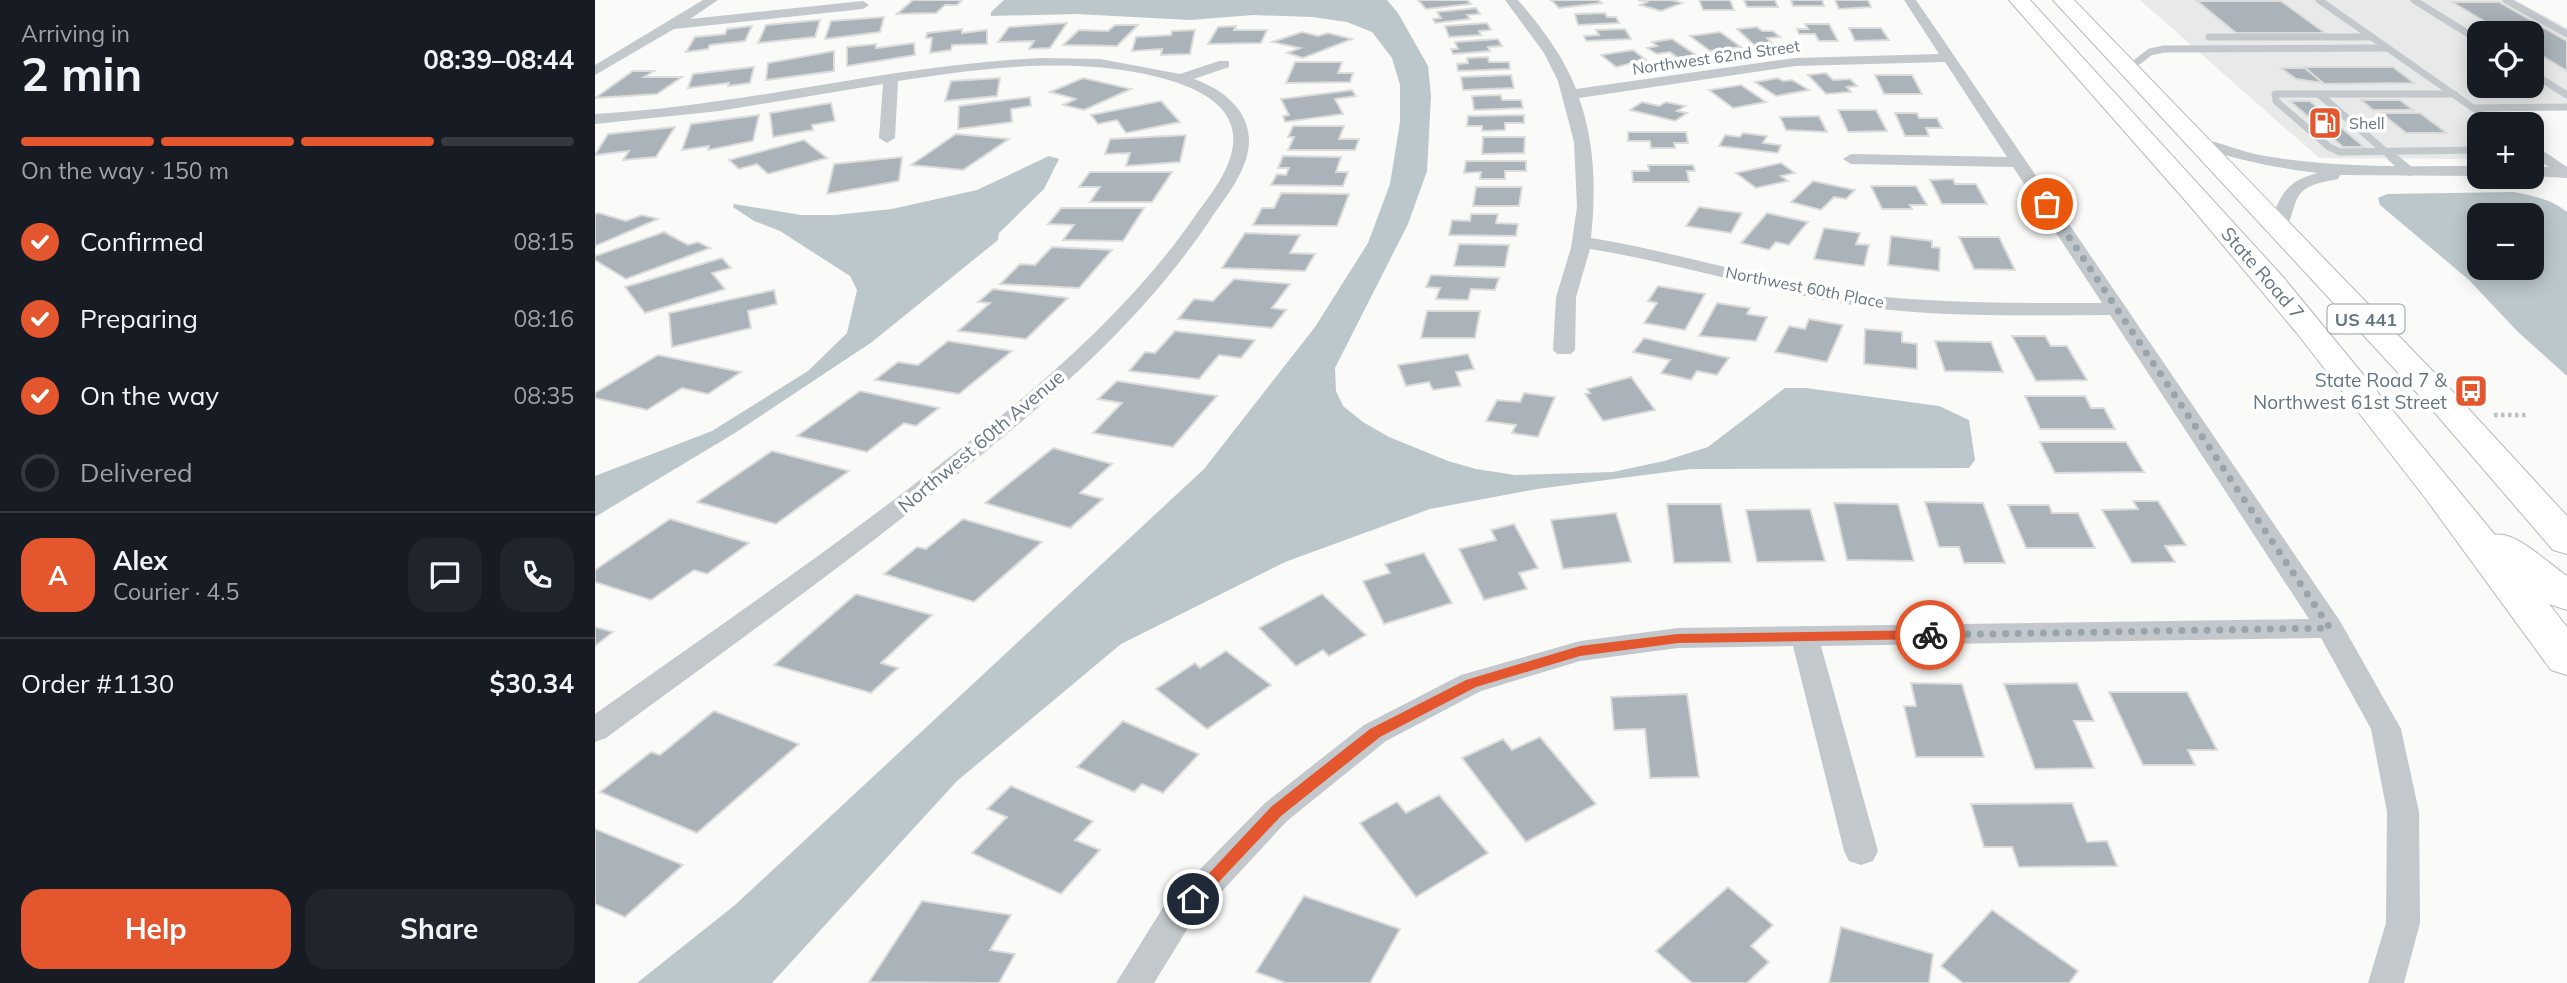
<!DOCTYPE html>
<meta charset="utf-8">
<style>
:root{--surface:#171b24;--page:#20242c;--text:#f1f3f6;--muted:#9ea1a6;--line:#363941;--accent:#e4572e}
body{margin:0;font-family:Mulish,sans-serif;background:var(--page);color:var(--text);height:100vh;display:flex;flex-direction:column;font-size:26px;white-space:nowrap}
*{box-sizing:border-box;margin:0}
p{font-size:23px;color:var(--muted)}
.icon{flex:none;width:38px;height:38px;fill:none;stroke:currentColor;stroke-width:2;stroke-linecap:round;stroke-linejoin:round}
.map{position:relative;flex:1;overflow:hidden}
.panel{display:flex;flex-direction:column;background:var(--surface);width:595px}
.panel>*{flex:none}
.controls{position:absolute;left:1872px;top:21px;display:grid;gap:14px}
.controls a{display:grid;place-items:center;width:77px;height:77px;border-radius:14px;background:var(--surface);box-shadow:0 4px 18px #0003;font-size:35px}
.pin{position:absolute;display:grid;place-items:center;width:60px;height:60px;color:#fff;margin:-30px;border:4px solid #fff;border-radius:50%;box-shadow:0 2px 7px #0007}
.courier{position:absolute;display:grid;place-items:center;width:70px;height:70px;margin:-35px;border:5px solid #e4572e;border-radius:50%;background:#fff;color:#222;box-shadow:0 2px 9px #0007}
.headline em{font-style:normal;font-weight:700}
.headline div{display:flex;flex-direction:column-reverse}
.headline{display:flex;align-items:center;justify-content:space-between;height:119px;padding:0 21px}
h1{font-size:46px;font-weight:700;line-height:52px}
.bar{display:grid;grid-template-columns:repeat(4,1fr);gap:10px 7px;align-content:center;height:84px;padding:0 21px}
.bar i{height:9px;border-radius:5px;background:var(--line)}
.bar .selected{background:var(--accent)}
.bar p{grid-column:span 4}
.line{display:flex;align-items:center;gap:18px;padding:0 21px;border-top:2px solid var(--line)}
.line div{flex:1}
.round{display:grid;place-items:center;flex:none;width:74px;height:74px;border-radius:21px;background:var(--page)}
ol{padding:0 21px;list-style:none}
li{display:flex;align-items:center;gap:21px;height:77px}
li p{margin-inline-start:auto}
li .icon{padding:7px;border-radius:50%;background:var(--accent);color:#fff;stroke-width:4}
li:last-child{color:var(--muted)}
li i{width:38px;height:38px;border:4px solid var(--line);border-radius:50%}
.action{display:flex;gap:14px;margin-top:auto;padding:14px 21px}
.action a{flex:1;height:80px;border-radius:21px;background:var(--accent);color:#fff;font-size:28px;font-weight:700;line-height:80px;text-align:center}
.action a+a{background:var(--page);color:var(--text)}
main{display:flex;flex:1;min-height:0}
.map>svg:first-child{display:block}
</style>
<main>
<section class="panel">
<div class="headline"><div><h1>2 min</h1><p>Arriving in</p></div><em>08:39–08:44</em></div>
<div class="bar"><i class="selected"></i><i class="selected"></i><i class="selected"></i><i></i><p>On the way · 150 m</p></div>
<ol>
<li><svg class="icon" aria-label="check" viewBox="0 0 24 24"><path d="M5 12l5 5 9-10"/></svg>Confirmed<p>08:15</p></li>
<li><svg class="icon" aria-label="check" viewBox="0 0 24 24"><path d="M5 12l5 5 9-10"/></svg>Preparing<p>08:16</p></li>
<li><svg class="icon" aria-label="check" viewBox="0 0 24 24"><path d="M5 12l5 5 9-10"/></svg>On the way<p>08:35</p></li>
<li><i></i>Delivered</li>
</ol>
<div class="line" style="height:126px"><b class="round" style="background:var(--accent);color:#fff">A</b><div><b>Alex</b><p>Courier · 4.5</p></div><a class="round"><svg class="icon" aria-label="chat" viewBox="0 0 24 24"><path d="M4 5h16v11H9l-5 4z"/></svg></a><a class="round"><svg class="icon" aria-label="phone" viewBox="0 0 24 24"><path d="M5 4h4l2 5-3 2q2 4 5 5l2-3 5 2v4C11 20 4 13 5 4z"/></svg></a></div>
<div class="line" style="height:91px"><div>Order #1130</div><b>$30.34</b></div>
<div class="action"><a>Help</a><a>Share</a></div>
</section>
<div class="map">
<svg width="1972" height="983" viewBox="0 0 1972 983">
<rect width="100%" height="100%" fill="#fafaf8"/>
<path fill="#e8e9e9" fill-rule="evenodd" d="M1545,0H1920L1972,28V110L1909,109L1899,113L1914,124H1885V159L1724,158ZM1885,33H1937V86H1885Z"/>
<g fill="#bbc7cb" fill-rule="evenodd">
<path d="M409,0H792L803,13L833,66L836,96L832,171L813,224L740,368L741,391L748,406L768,422L794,437L853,461L881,469L920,475L1018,472L1069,461L1113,447L1190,388H1211L1344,406L1374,420L1380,460L1374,468L1096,469L942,489L835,509L690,562L526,644L362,781L177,983H42L140,905L609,469L720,327L773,243L795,184L805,122V85L797,58L777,32L752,22L717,17L658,15L595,20L481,14L396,16V12Z"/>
<path d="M454,156L464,159L449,189L404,233L403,240L277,342L140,433L0,517V476L117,431L213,371L252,333L262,290L255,276L185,231L159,221L138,207L139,204L206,215H240L297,209L382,190Z"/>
<path d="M1919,192C1939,196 1956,199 1972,212V376L1922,331L1874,280L1785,205L1783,198L1792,194ZM1885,215H1937V268H1885Z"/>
</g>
<g fill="#aab3b9" stroke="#dcdcda" stroke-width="2">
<path d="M318,0H367L362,5H350L341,13L302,14Z"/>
<path d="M823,0H872L876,4L831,9Z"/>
<path d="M956,0H1003L1007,3L964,8Z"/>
<path d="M1043,0H1083L1080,1L1087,3L1066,11L1045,5L1052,2Z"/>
<path d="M1104,0H1135L1139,10H1108Z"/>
<path d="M1149,0H1180L1183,7H1152Z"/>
<path d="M1196,0H1227L1229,6H1198Z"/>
<path d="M1240,0H1273L1276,7L1244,9Z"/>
<path d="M1602,1H1686L1730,33H1641Z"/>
<path d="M1857,2H1904L1972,41V71L1937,50V33H1909Z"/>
<path d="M881,8L885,14L872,15L875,19L840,23L838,19L846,18L842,12Z"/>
<path d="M1010,13L1012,17H1021L1024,23L983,25L980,14Z"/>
<path d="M289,17L285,32L230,39L236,21Z"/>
<path d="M225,20L220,37L163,43L171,25Z"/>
<path d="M472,23L455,48L434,49L439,41L403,42L414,27Z"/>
<path d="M892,23L896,30L884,31L886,35L854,37L850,26Z"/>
<path d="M1210,24H1234L1243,41H1224L1220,34H1204L1202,29H1213Z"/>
<path d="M520,25H543L522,46L468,45L484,30L513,31Z"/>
<path d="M157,26L150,41L115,45L113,49L91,52L100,37L130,34L132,29Z"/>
<path d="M641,26L639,30H672L666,43L613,44L623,27Z"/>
<path d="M1162,27L1167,31H1178L1185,37L1172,38L1178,44L1160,46L1142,29Z"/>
<path d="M1254,28H1286L1294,40L1260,41Z"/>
<path d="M367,29V33L392,30V44L357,45L356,50L335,53L337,38H331L332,33Z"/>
<path d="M1030,29L1036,39L991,41L989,36L1004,35L1001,30Z"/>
<path d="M600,30L595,54L566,55L567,49L537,51L541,37L576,35L577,31Z"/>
<path d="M707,32L723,36L733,33L757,39L708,58L692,53L705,48L677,42Z"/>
<path d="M1125,32L1146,47L1115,51L1095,36Z"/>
<path d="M903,39L907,46L893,47L895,51L858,54L856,49H863L860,42Z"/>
<path d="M1077,39L1101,55L1083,58L1075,52L1062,54L1052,48L1062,46L1057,42Z"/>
<path d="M319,43L320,55L252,66V47L281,44V48Z"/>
<path d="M1038,50L1051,60L1021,67L1006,55Z"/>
<path d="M239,51V71L171,80L173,63Z"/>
<path d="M893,57L894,62H914L915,69L863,71L862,64L873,63L872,58Z"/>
<path d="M700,62H747L743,73H758L755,82L691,83Z"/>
<path d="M159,67L155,83L133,86L134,83L93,88L98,74Z"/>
<path d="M1798,67L1819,83L1729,84L1709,67Z"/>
<path d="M1686,68H1710L1728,83L1701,79Z"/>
<path d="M38,71H59L49,77H87L62,94L0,98Z"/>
<path d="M1231,73L1238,80L1255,79L1262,86L1252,87L1256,92L1231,94L1213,75Z"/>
<path d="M916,75L919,88L868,90L866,77Z"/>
<path d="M1280,75H1317L1327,94H1289Z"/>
<path d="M405,78L402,96L350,101L356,81Z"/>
<path d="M488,78L536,89L489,110L468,105L481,99L455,92Z"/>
<path d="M1183,78L1188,81L1197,80L1214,90L1181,96L1160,82Z"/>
<path d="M1146,85L1171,102L1138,108L1114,90Z"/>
<path d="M757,90L761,96L740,99L748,114L690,122L688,116L694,115L686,99Z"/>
<path d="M906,95L907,100H926L928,108L879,110L877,96Z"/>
<path d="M435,97L436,106L416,109L417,122L363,129L364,106Z"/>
<path d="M1766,100H1805L1818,110H1778Z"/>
<path d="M566,101L585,122L531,133L522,120L503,124L496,115Z"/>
<path d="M1695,101H1715L1769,147H1748Z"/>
<path d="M1047,102L1064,106L1071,102L1090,106L1082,111L1092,113L1080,121L1035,110Z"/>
<path d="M236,103L240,121L217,125L218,130L178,137L175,113Z"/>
<path d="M1243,110H1281L1292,131L1253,132Z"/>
<path d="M1300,113H1322L1324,118H1342L1347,128H1331L1334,136H1310Z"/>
<path d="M1786,113H1825L1852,133H1811Z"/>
<path d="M164,115L158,141L113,150L114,146L87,150L96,124Z"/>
<path d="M929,115V123H910V130L887,131V126H872L873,116Z"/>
<path d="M1224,116L1232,132L1191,130L1185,117Z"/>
<path d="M698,126H749L744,139H764L760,150H693L699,137H693Z"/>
<path d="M80,127L61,157L28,160L34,151L0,155L13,134Z"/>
<path d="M1033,132H1091L1093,143H1079L1080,148H1056L1055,141H1033Z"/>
<path d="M1148,133L1172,136L1168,143L1186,145L1183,153L1124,146L1130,135L1145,137Z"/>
<path d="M361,134L414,139L368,170L316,165Z"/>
<path d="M591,135L585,162L531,166L535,153L510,154L515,139Z"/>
<path d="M888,137H930L929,153L887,154Z"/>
<path d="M209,140L232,158L173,174L162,164L144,169L134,160Z"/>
<path d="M688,156L746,157L741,172H753L748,186L676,185L682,174L691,175L694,168H683Z"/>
<path d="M307,157L304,181L232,194L239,164Z"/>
<path d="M871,161H931V171H910V179H885L886,172L869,173Z"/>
<path d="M1186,163L1200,173L1186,176L1193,181L1161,188L1141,173Z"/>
<path d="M1053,165H1098L1100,171H1092L1094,182H1038L1037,171H1054Z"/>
<path d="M495,172H577L557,202H495L505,187H484Z"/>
<path d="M1358,179L1360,184H1381L1392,204H1347L1335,180Z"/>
<path d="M1218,181L1260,190L1251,199L1239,197L1226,210L1196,202Z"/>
<path d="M1276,186H1321L1332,205H1315L1317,209H1287Z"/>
<path d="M881,187H927L924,206H878Z"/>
<path d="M686,193L754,194L742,226L658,225L667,208H679Z"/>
<path d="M1104,207L1147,213L1136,233L1091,226Z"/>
<path d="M466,208H549L528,241L468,240L479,225L453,224Z"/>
<path d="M4,213L31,221L47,215L63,219L0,246V214Z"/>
<path d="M1172,213L1213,222L1194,245L1181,242L1174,250L1146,243Z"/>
<path d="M876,214H903L901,223L923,224L921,236L854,235L857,220L875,221Z"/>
<path d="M1229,228L1265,233L1261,244L1274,245L1269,266L1219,259Z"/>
<path d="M69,232L93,245L103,242L115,248L31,279L0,260V256Z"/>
<path d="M650,233L705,235L695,253L720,254L710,271L627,268Z"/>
<path d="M1296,236L1337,241V247L1345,248L1344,271L1293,265Z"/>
<path d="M1364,237H1404L1420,270L1379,269Z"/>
<path d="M864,244L914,245L910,267L859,266Z"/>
<path d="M457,247L517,250L484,288L405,284L425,264L440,265Z"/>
<path d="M127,258L136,268L117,273L130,289L50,313L30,287Z"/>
<path d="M836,275L904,278L900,290L876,289L873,300L841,299L845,288L831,287Z"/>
<path d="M639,279L695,284L677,308L691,310L677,328L583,319L599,299L618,301Z"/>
<path d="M1063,286L1110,294L1090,330L1049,323L1062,303L1053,301Z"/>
<path d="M398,289L473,298L431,339L363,331L395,303L383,302Z"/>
<path d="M179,290L182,304L153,311L156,328L77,347L74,313Z"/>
<path d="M1122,303L1155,308L1152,314L1172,317L1161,341L1104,336Z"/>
<path d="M832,311H885L880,338H826Z"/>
<path d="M1214,319L1248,325L1232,362L1180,352L1194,326L1210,329Z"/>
<path d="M1270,329L1307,332V342L1322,344V369L1269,364Z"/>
<path d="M580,331L660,340L646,358L624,355L604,379L534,371L550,352L560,353Z"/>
<path d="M1417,336H1450L1456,346H1472L1492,380L1441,381Z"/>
<path d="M1049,338L1134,358L1122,375L1102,371L1096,380L1066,373L1075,360L1038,352Z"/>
<path d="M353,341L417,351L364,394L280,380L303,362L323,365Z"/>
<path d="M1340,341L1396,342L1408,372L1350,371Z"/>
<path d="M873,354L879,369L861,372L866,386L838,390L834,382L811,386L803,365Z"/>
<path d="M63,355L146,372L113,394L87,388L52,410L0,398V393Z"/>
<path d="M1036,377L1060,410L1008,421L990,394L995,393L992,389Z"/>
<path d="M522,381L622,396L578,447L498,433L527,403L503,399Z"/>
<path d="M265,391L344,408L321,426L309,423L272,452L202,436Z"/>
<path d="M929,393L960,397L943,437L917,433L921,425L891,421L902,400L925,402Z"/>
<path d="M1430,396H1490L1496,408H1509L1520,429H1445Z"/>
<path d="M1445,442H1531L1549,472L1460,473Z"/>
<path d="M458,448L517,464L485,493L508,499L475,528L390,503Z"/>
<path d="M177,451L254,471L181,524L102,502Z"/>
<path d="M1538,501H1563L1591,545L1570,546L1580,562L1537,563L1507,510L1543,509Z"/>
<path d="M1330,502L1388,503L1410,563H1369L1364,547H1344Z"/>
<path d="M1239,503L1303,504L1319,561L1252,560Z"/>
<path d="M1072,504H1126L1136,562L1079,563Z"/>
<path d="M1413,505H1454L1457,513H1483L1500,548H1431Z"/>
<path d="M1215,509L1230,561L1162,562L1151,510Z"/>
<path d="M1021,513L1036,562L968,569L956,520Z"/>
<path d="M75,519L154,543L112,574L99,570L56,600L0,582V570Z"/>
<path d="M368,519L447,542L379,602L289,574L322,547L331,549Z"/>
<path d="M919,524L943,568L924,573L932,589L889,600L864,549L901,540L896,530Z"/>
<path d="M829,553L857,603L789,624L768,581L795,573L790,564Z"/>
<path d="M261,594L337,615L286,663L303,668L276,693L179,665Z"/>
<path d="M727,594L771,635L734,656L728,650L701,666L664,628Z"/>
<path d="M0,627L18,632L0,646Z"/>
<path d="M631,651L676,685L612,729L561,689L600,663L605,668Z"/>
<path d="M1316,683L1367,684L1389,757H1321L1309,706H1321Z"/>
<path d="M1482,683L1499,721H1479L1499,768L1440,769L1409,684Z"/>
<path d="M1514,692H1592L1622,750H1593L1600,765H1548Z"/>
<path d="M1092,694L1104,777L1055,778L1050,729L1019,730L1016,697Z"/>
<path d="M119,711L204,744L102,833L5,792L56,752L65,755Z"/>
<path d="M528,721L604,754L568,793L547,784L539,792L482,767Z"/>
<path d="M945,737L1001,804L931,842L867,758L908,739L917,750Z"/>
<path d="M416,786L498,821L480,840L505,850L466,894L377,853L412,817L392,809Z"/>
<path d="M844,795L893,853L821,897L765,823L802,802L811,813Z"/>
<path d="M1477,803L1492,842L1512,841L1522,866L1424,867L1417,847H1389L1376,804Z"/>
<path d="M0,829L88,865L30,917L0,904Z"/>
<path d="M1133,887L1178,925L1156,946L1174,962L1152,983H1097L1061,951Z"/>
<path d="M709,896L805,929L775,983H691L661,972Z"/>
<path d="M327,901L416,915L395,950L420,954L404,983L274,982Z"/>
<path d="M1397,910L1483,971L1474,983H1368L1346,966Z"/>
<path d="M1246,927L1338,954L1334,983H1234Z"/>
</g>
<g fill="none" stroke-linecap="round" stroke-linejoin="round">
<defs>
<g id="primary">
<path d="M1414,0H1435L1688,277L1900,535C1920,530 1955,565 1972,576V610L1954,604L1972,627V675L1956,670L1831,499L1701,332L1596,207Z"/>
<path d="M1458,0H1479L1858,392L1972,516V554L1958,550L1834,406Z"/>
</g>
</defs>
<use href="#primary" stroke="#b5babe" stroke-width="2"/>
<path stroke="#bbbfc2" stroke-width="4.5" stroke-dasharray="3.5 3.5" stroke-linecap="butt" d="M1899,415H1933"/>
<g stroke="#c3c8cc" stroke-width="7">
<path d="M1724,0L1901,124"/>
<path d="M1819,0L1885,41"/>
<path d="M1911,0L1972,34"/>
<path d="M1614,37H1777"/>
<path d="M1533,69L1555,52L1569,49L1792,48"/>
<path d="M1937,73L1972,95"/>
<path d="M1724,94L1799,159"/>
<path d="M1859,94H1680L1681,101L1734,147L1745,152L1885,150"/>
<path d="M1878,108L1972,107"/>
<path d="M1937,149L1951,159"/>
</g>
<g stroke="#c3c8cc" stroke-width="10">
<path d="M1797,157L1814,171"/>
<path d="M1948,157L1969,171"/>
</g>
<g fill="#c3c8cc" fill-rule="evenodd">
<path d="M108,0H123L95,19L268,1L274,5L268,9L79,29L0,75V65Z"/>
<path d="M910,0H923C946,27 968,55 981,89L1200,58L1344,54L1309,0H1321L1745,621L1806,729L1824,812L1825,923L1809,983H1773L1791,923L1792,812L1776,729L1726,638L1226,646L1283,851L1278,861L1266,865L1254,861L1249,851L1198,646L1083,648L985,661L886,691L791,741L692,821L593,928L559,983H521L569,906L670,803L769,725L866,675L985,641L1083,628L1714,619L1515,315C1434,315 1351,318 1271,307C1177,293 1088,264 995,249L981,297L980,350L976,354H962L958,350L961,297L976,248L982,207L979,142L963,81L949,53ZM1350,62L1412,157L1256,154L1248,159L1256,164L1418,167L1507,303C1429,303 1351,304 1273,295C1179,284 1089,253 996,238C1001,190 1000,143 984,98L1200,66Z"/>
<path d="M446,58L505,59L585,74L624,61H634V67L599,79C627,89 655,110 654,142C653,170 632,195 617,217C546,324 449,405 349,485C239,573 124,655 11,738L0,742V714C113,634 228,555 338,470C434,395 530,317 600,216C615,195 635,171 638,145C642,110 610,92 580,82C492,54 393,67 303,81L300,138L292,143L284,138L288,84L124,111L0,124V114C150,106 296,65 446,58Z"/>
<path d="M1603,137C1626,143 1647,152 1670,156C1741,168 1813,166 1885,166V176L1745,175L1743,179C1730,182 1714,183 1705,194C1696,205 1698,229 1683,232L1674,227C1684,197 1690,181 1723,173C1679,168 1639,159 1597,145L1595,142L1597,139Z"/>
<path d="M1937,166L1972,168V178L1937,176Z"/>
</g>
<use href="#primary" fill="#fff" fill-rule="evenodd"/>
</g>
<path fill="#e4572e" d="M1335,630L1341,635L1335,639L1083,643L985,656L881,687L785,737L686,816L603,904H592L590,899L676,807L775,729L871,680L985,646L1083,634Z"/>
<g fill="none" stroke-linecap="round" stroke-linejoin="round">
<path stroke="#99a4ac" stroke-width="7" stroke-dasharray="0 12.6" d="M1335,635L1735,628L1452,204"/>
</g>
<defs>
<symbol id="fuel-square" viewBox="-11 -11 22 22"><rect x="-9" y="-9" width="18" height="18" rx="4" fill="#e4572e" stroke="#fff"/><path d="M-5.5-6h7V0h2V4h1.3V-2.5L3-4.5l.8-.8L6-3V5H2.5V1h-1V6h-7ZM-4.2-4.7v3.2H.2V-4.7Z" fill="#fff"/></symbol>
<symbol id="bus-square" viewBox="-11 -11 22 22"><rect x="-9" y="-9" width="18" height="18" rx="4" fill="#e4572e" stroke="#fff"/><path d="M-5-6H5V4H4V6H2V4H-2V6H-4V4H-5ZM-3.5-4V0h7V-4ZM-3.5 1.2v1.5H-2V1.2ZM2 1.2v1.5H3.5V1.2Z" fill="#fff"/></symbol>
</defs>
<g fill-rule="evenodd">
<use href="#fuel-square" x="1711" y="104" width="38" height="38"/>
<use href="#bus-square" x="1857" y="372" width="38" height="38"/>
</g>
<g text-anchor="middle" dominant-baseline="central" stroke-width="7" stroke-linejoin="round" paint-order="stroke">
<g font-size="16" fill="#657683" stroke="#fff">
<text transform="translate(1121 57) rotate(-8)">Northwest 62nd Street</text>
<text transform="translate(1210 287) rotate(11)">Northwest 60th Place</text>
</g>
<g font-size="16" fill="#657683" stroke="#fff" text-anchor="start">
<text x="1754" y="123">Shell</text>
</g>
<rect fill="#fff" stroke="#939fa8" stroke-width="2" x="1732.5" y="304.5" width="77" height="29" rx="5"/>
<g font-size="18" font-weight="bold" fill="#657683">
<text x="1771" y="319">US 441</text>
</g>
<g font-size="19" fill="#657683" stroke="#fff">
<text transform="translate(1668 273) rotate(49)">State Road 7</text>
<text transform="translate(386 441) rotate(-40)">Northwest 60th Avenue</text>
</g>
<g font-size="19" fill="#657683" stroke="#fff" text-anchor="end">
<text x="1852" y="380">State Road 7 &amp;<tspan x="1852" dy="22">Northwest 61st Street</tspan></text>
</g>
</g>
</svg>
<div class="controls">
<a><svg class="icon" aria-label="locate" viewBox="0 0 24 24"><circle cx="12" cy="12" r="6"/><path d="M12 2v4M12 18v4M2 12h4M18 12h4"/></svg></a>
<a>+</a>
<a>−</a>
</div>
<div class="pin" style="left:1452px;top:204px;background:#ea580c"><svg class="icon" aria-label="bag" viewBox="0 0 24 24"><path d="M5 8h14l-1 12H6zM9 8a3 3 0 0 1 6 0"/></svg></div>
<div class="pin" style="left:598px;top:899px;background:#1f2937"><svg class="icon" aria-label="home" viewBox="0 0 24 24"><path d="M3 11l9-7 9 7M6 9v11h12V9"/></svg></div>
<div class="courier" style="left:1335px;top:635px"><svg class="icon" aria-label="bike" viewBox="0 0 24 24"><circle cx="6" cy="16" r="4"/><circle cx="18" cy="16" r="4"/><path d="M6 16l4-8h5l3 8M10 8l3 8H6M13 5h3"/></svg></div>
</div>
</main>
